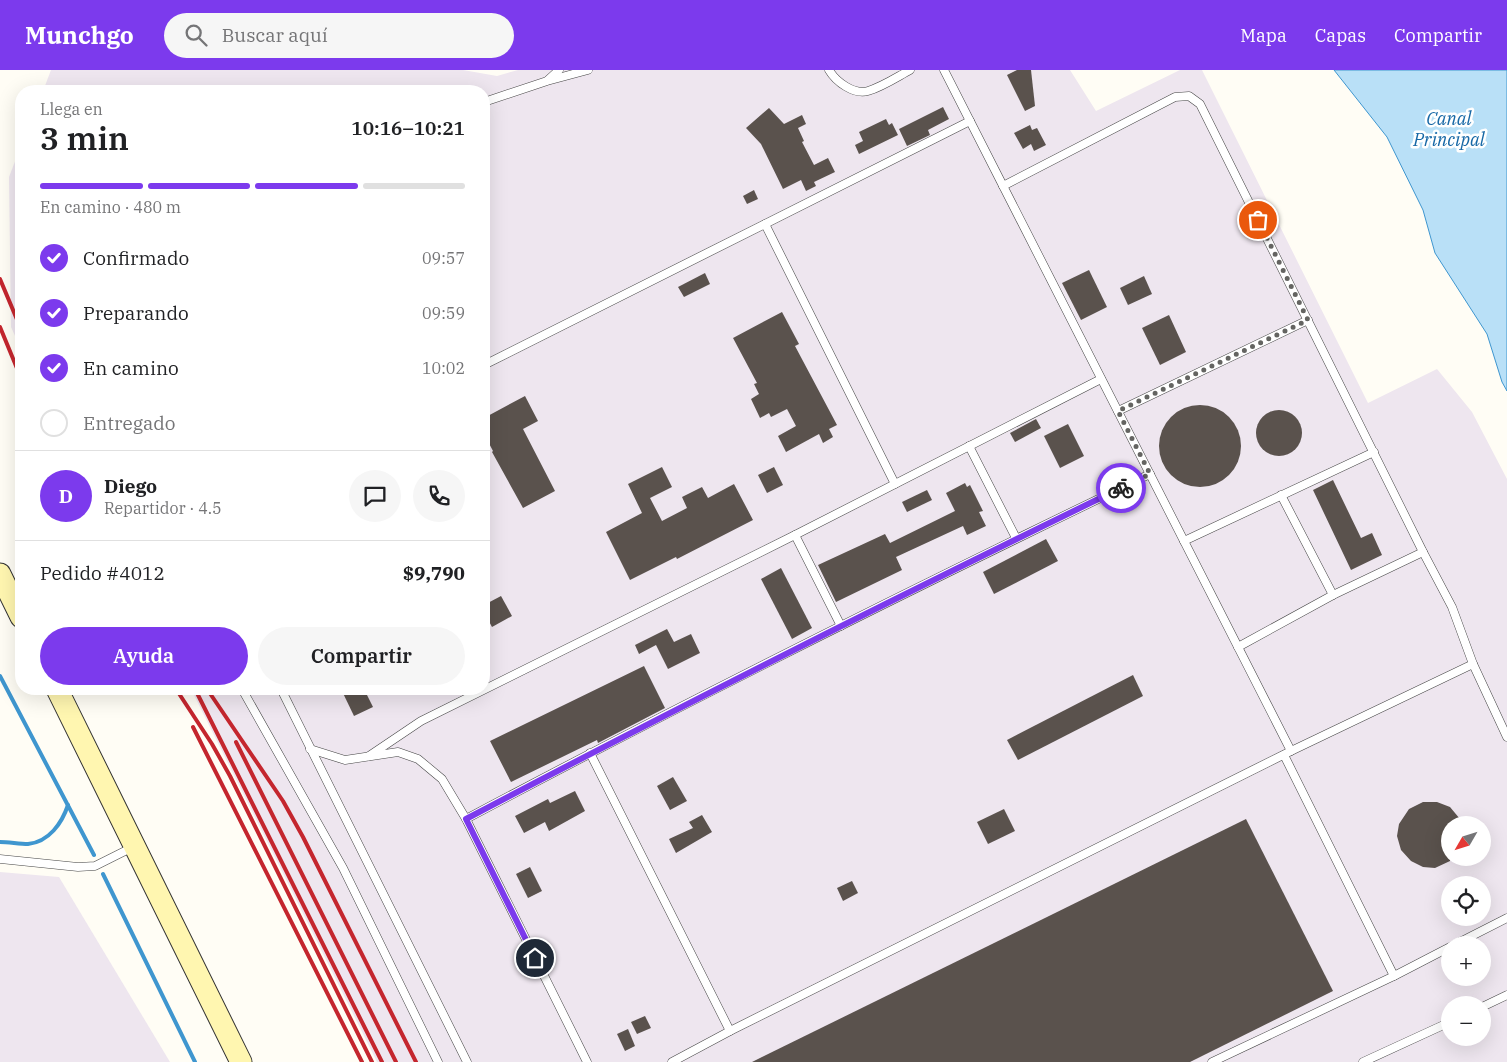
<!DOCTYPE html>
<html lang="es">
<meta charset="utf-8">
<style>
:root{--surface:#fff;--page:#f6f6f6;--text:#202124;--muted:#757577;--line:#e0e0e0;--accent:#7c3aed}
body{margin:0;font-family:"IBM Plex Serif",serif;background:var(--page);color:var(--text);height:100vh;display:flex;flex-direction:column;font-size:19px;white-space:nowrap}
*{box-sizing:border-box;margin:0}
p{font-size:16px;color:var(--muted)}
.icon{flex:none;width:28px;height:28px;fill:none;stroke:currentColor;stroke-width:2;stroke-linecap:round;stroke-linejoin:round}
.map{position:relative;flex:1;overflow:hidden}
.panel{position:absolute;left:15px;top:15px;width:475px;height:610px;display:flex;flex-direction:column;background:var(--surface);border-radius:20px;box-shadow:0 5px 20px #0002}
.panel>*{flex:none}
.needle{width:32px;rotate:231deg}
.controls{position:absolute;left:1441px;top:746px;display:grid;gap:10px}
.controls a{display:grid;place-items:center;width:50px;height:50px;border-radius:50%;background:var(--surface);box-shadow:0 5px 20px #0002;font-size:25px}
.pin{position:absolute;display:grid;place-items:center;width:42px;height:42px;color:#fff;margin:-21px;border:2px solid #fff;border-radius:50%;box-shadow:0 1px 5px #0007}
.courier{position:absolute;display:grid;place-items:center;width:50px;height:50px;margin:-25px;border:4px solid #7c3aed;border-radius:50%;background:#fff;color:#222;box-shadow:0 1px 6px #0007}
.head em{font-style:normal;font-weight:600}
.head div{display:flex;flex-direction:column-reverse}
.head{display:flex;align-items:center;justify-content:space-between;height:85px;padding:0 25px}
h1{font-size:32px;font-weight:600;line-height:38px}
.bar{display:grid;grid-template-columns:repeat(4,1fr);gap:8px 5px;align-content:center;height:60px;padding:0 25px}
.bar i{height:6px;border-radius:4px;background:var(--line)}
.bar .on{background:var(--accent)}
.bar p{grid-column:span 4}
.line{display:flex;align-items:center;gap:12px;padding:0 25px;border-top:1px solid var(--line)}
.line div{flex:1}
.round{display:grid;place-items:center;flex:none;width:52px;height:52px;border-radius:26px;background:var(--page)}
ol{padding:0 25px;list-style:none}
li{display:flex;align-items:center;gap:15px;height:55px}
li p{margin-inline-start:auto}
li .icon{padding:5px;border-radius:50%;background:var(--accent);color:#fff;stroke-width:4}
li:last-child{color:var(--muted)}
li i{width:28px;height:28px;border:2px solid var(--line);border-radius:50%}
.primary-button{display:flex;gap:10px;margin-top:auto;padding:10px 25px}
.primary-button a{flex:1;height:58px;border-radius:30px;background:var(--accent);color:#fff;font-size:20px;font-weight:600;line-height:58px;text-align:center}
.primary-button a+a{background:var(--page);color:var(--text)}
header{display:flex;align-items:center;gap:30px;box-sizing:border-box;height:70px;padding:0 25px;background:var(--accent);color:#fff}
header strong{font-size:24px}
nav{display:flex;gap:28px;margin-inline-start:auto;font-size:18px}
.search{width:350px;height:45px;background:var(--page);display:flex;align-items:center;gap:12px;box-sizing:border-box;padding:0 18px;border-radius:28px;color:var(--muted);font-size:19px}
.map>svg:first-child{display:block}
</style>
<header>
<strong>Munchgo</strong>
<div class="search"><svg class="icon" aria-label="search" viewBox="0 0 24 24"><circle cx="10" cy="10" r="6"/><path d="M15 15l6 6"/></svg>Buscar aquí</div>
<nav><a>Mapa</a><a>Capas</a><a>Compartir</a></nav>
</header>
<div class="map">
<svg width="1507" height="992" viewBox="0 0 1507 992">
<rect width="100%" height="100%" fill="#fffdf5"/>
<g fill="#eee6ef" fill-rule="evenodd">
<path d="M51,0H463L497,6L518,0H1070L1096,41L1180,0H1202L1368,333L1437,299L1472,342L1507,409V992H377L191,619H484V21H43ZM1450,755H1482V788H1450ZM1450,815H1482V848H1450ZM1450,875H1482V908H1450ZM1450,935H1482V968H1450Z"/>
<path d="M21,76V279L11,257L9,107Z"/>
<path d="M0,802L59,807L170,992H0Z"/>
</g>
<path fill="#b9e0f7" stroke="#3f96cf" d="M1334,0H1507V321L1502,312L1487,264L1435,183L1423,140L1387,67Z"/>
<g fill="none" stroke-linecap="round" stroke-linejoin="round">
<g stroke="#3f96cf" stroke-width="4">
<path d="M0,606L94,785"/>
<path d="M0,772C9,772 19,774 28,774C49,772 62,753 68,735"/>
<path d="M103,804L195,992"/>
</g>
</g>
<g fill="#5a524d">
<path d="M1017,0H1031L1035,36L1025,41L1007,5Z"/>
<path d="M943,37L949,49L928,60L930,65L907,76L899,59Z"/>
<path d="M769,38L784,54L802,45L806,54L798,58L804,71L802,72L814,95L828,88L835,102L814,112L816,116L806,121L801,110L783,119L761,74L746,58Z"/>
<path d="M886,49L889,55L892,53L898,65L859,84L855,75L863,71L859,62Z"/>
<path d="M1030,55L1032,60L1037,58L1046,75L1034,81L1031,74L1023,79L1014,63Z"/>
<path d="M754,120L758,129L747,134L743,126Z"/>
<path d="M1089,200L1107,237L1081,250L1062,213Z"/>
<path d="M705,203L710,214L684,227L678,217Z"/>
<path d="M1144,206L1152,224L1128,235L1120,218Z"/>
<path d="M782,242L799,274L795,276L837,355L829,359L833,367L823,373L819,364L786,382L778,366L796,356L787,339L771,347L769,343L760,348L751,329L759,324L754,314L757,313L733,268Z"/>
<path d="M1169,245L1186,282L1160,295L1142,258Z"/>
<path d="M525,326L538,351L523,359L555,421L523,438L492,382L493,381L484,364V348Z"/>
<circle cx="1200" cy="376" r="41"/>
<circle cx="1279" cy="363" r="23"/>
<path d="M1036,349L1041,358L1015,372L1010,363Z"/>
<path d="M1068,354L1084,386L1060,398L1044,366Z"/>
<path d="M662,397L672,417L650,428L662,451L687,438L682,427L702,417L708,428L734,414L753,450L677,489L676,487L630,510L606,462L642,443L628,414Z"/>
<path d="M774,397L783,415L767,423L758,405Z"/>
<path d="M1333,410L1361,468L1372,463L1382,485L1351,500L1313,420Z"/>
<path d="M965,413L967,417L970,415L983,441L979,442L986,456L967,465L963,456L896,487L902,500L836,532L818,495L885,464L890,473L955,441L946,423Z"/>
<path d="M927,420L932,430L907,442L902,432Z"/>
<path d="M1046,469L1058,491L994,524L983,502Z"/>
<path d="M781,498L812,558L792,569L761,509Z"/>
<path d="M501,526L512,546L492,557L484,542V535Z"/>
<path d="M667,559L674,572L691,564L700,583L668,599L656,575L639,584L635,575Z"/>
<path d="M644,596L665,638L598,673L597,670L511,712L490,671Z"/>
<path d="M1133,605L1143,626L1018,690L1007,670Z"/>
<path d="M341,619H364L373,637L354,646Z"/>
<path d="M673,707L687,731L670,740L657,716Z"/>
<path d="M575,721L585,741L549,761L545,752L524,763L515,746L548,729L550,733Z"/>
<path d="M1423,732H1437L1450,737L1465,755H1450V791L1435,798L1423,797L1411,791L1401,780L1397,766L1399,754L1409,739Z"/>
<path d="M1004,739L1015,761L988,774L977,752Z"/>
<path d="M702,745L712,762L676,783L669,769L693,758L689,752Z"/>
<path d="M1246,749L1333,921L1190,992H752Z"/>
<path d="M530,797L542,821L528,828L516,804Z"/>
<path d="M852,811L858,823L843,831L837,818Z"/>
<path d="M645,946L651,958L637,964L631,952Z"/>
<path d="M628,959L635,976L625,981L617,964Z"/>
</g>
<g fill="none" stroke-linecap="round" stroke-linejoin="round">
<defs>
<g id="lane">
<path d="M829,0C836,12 854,25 868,21C882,17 897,7 910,0"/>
<path d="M944,0L1291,681"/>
<path d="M548,10L559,0"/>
<path d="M484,32L547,11L588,0"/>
<path d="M1003,116L1175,27L1189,26L1200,34L1423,482L1452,537L1473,594L1507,667"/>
<path d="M765,154L895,414"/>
<path d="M484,295L970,51"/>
<path d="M1118,341L1308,250"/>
<path d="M969,376L1016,468"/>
<path d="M1281,425L1333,525"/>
<path d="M795,465L841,556"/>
<path d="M1184,471L1374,382"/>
<path d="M1238,577L1333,525L1423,482"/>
<path d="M242,619L343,798L438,992"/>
<path d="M281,619L467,992"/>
<path d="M310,679L345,690L398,682L418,689L442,709L466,749L587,992"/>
<path d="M590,683L730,961"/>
<path d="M1284,685L1394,906"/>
<path d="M369,686L421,651L795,465L1101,309"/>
<path d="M466,749C691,629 920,515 1150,404"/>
<path d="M0,789L78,797L95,796L133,777"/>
<path d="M1454,875L1507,848"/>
<path d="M1482,937L1507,925"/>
<path d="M672,992L730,961L1291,681L1473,594"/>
<path d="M1212,992L1394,906L1450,877"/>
<path d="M1363,992L1450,952"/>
</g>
<g id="secondary">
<path d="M0,504L21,547"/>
<path d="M57,619L241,992"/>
</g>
</defs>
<use href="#lane" stroke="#444" stroke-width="9"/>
<use href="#secondary" stroke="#333" stroke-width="23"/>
<use href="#lane" stroke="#fff" stroke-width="8"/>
<use href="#secondary" stroke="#fff6b0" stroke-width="21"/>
<g stroke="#c4262e" stroke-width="4">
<path d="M0,209L21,259"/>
<path d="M0,257L21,308"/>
<path d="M176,619L212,674L230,706L372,992"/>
<path d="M195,619L382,992"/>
<path d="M207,619L283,731L303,767L416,992"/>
<path d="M193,657L362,992"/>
<path d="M236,672L396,992"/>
</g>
</g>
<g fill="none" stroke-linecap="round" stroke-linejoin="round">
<path stroke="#646461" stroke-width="5" stroke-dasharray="0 9" d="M1121,418L1150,404L1118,341L1308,250L1258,150"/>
<path stroke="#7c3aed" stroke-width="6" d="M535,888L466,749C682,635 901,525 1121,418"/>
</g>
<g text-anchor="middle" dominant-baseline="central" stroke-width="5" stroke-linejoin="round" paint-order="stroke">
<g font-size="18" font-style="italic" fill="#1768a6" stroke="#fff">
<text x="1449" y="48">Canal<tspan x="1449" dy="21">Principal</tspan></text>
</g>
</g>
</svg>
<div class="controls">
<a><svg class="needle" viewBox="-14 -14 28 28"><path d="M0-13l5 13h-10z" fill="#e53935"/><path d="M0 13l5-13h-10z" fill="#757577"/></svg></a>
<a><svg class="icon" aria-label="locate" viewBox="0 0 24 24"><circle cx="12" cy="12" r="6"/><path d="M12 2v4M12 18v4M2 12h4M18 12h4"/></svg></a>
<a>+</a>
<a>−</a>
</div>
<div class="pin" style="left:1258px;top:150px;background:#ea580c"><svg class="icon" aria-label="bag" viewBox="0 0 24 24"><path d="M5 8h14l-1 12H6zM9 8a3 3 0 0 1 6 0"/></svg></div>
<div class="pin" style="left:535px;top:888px;background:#1f2937"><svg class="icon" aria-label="home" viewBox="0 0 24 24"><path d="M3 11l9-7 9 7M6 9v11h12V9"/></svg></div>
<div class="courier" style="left:1121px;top:418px"><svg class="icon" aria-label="bike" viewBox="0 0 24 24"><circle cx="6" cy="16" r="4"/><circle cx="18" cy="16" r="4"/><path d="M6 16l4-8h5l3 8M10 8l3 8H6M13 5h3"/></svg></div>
<section class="panel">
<div class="head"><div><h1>3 min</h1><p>Llega en</p></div><em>10:16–10:21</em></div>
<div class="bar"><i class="on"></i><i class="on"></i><i class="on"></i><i></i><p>En camino · 480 m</p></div>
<ol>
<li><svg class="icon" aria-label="check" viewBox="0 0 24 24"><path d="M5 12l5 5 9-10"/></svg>Confirmado<p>09:57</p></li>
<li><svg class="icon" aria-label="check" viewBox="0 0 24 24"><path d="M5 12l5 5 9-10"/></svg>Preparando<p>09:59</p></li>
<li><svg class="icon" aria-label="check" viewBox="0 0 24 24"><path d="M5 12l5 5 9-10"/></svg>En camino<p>10:02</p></li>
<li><i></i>Entregado</li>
</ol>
<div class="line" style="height:90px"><b class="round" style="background:var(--accent);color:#fff">D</b><div><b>Diego</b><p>Repartidor · 4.5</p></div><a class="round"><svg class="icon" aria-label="chat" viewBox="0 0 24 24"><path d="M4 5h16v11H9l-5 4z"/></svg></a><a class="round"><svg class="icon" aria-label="phone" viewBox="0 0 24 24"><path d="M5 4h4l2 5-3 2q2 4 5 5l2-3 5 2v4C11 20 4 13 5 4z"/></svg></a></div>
<div class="line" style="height:65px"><div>Pedido #4012</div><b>$9,790</b></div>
<div class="primary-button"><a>Ayuda</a><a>Compartir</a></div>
</section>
</div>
